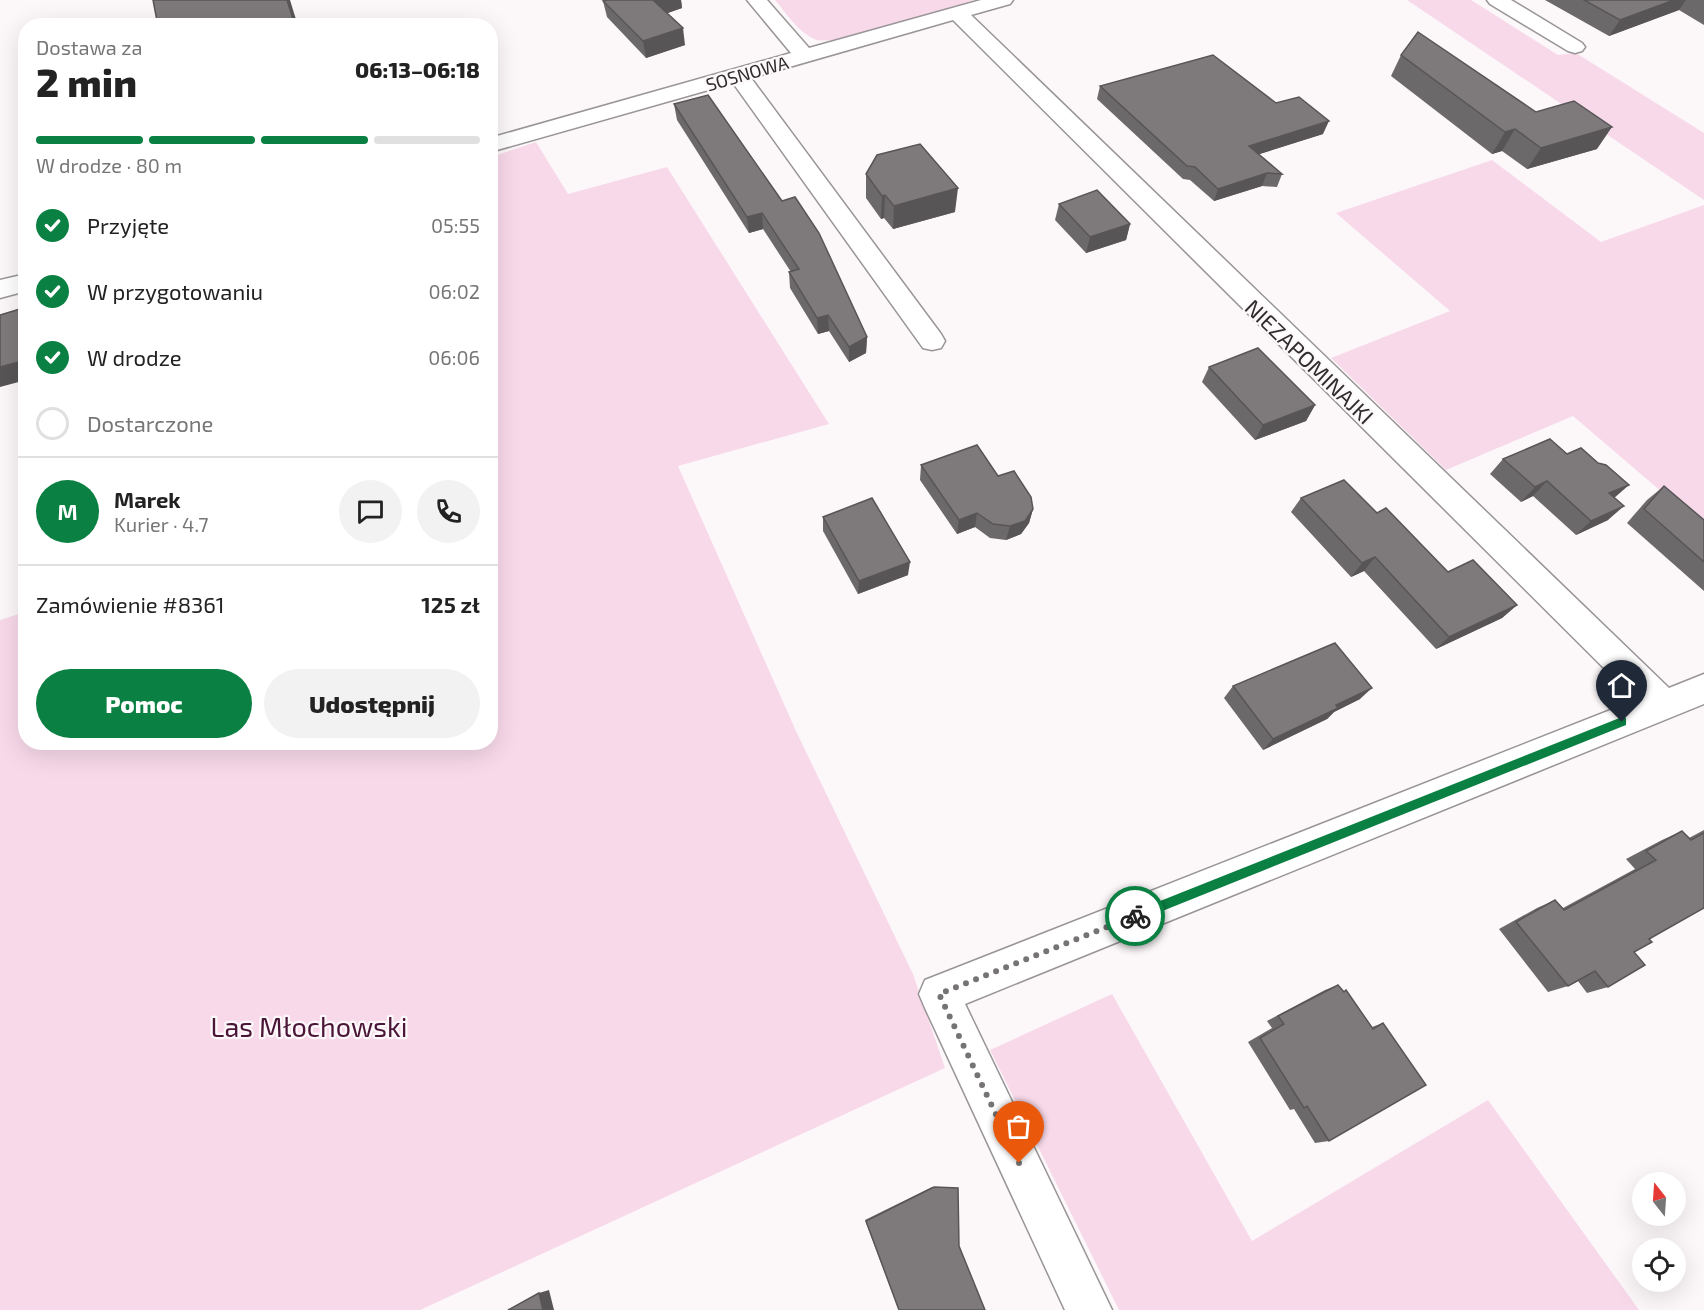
<!DOCTYPE html>
<html lang="pl">
<meta charset="utf-8">
<style>
:root{--surface:#fff;--page:#f2f2f2;--text:#222;--muted:#767676;--line:#e0e0e0;--accent:#0b8043}
body{margin:0;font-family:"Exo 2",sans-serif;background:var(--page);color:var(--text);height:100vh;display:flex;flex-direction:column;font-size:22px;white-space:nowrap}
*{box-sizing:border-box;margin:0}
p{font-size:20px;color:var(--muted)}
.icon{flex:none;width:33px;height:33px;fill:none;stroke:currentColor;stroke-width:2;stroke-linecap:round;stroke-linejoin:round}
.map{position:relative;flex:1;overflow:hidden}
.side{position:absolute;left:18px;top:18px;width:480px;height:732px;display:flex;flex-direction:column;background:var(--surface);border-radius:24px;box-shadow:0 6px 24px #0002}
.side>*{flex:none}
.needle{width:39px;rotate:343deg}
.controls{position:absolute;left:1632px;top:1172px;display:grid;gap:12px}
.controls a{display:grid;place-items:center;width:54px;height:54px;border-radius:50%;background:var(--surface);box-shadow:0 6px 24px #0002;font-size:30px}
.pin{position:absolute;display:grid;place-items:center;width:51px;height:51px;color:#fff;margin:-62px -26px;border-radius:50% 50% 50% 0;rotate:-45deg;box-shadow:0 0 6px #0007}
.pin .icon{rotate:45deg}
.courier{position:absolute;display:grid;place-items:center;width:60px;height:60px;margin:-30px;border:4px solid #0b8043;border-radius:50%;background:#fff;color:#222;box-shadow:0 2px 8px #0007}
.overview em{font-style:normal;font-weight:800}
.overview div{display:flex;flex-direction:column-reverse}
.overview{display:flex;align-items:center;justify-content:space-between;height:102px;padding:0 18px}
h1{font-size:39px;font-weight:800;line-height:45px}
.bar{display:grid;grid-template-columns:repeat(4,1fr);gap:9px 6px;align-content:center;height:72px;padding:0 18px}
.bar i{height:8px;border-radius:4px;background:var(--line)}
.bar .selected{background:var(--accent)}
.bar p{grid-column:span 4}
.line{display:flex;align-items:center;gap:15px;padding:0 18px;border-top:2px solid var(--line)}
.line div{flex:1}
.round{display:grid;place-items:center;flex:none;width:63px;height:63px;border-radius:32px;background:var(--page)}
ol{padding:0 18px;list-style:none}
li{display:flex;align-items:center;gap:18px;height:66px}
li p{margin-inline-start:auto}
li .icon{padding:6px;border-radius:50%;background:var(--accent);color:#fff;stroke-width:4}
li:last-child{color:var(--muted)}
li i{width:33px;height:33px;border:3px solid var(--line);border-radius:50%}
.primary-button{display:flex;gap:12px;margin-top:auto;padding:12px 18px}
.primary-button a{flex:1;height:69px;border-radius:36px;background:var(--accent);color:#fff;font-size:24px;font-weight:800;line-height:69px;text-align:center}
.primary-button a+a{background:var(--page);color:var(--text)}
.map>svg:first-child{display:block}
</style>
<div class="map">
<svg width="1704" height="1310" viewBox="0 0 1704 1310">
<rect width="100%" height="100%" fill="#fcf8fa"/>
<g fill="#f8d9ea">
<path d="M775,0H974C947,9 836,49 814,39C797,31 787,14 775,0Z"/>
<path d="M1407,0H1471L1558,55L1576,53L1704,133V200Z"/>
<path d="M536,142L568,194L667,167L829,424L678,466L796,731L913,974L945,1068L420,1310H0V620L25,612L26,742H490L491,157Z"/>
<path d="M1492,160L1601,242L1704,205V528L1573,416L1446,470L1331,358L1450,311L1336,213Z"/>
<path d="M1112,994L1252,1241L1488,1100L1639,1310H1119L990,1050Z"/>
</g>
<g fill="none" stroke-linecap="round" stroke-linejoin="round">
<defs>
<g id="minor">
<path d="M747,0H767L809,48L981,0H1013L1010,4L971,15L1669,688L1704,674V704L965,1004L1112,1310H1065L925,1008L919,994L925,980L1636,700L953,20L751,78L941,334L945,341L941,348L932,350L923,348L733,83L490,152V138L791,53Z"/>
<path d="M1487,0H1511L1582,43L1585,47L1582,51L1575,53L1568,51L1490,4Z"/>
<path d="M26,274V291L0,298V280Z"/>
</g>
</defs>
<use href="#minor" stroke="#999597" stroke-width="3"/>
<use href="#minor" fill="#fff" fill-rule="evenodd"/>
</g>
<g fill="#6c696b">
<path d="M605,0H681L682,8L667,13L685,45L646,58L607,17L603,1Z"/>
<path d="M1545,0H1704V25L1679,10L1609,36Z"/>
<path d="M1401,55L1536,112L1597,149L1527,169L1502,151L1492,154L1391,76Z"/>
<path d="M1100,86L1276,103L1323,134L1259,154L1282,174L1277,187L1262,186L1214,201L1190,180L1183,179L1097,99Z"/>
<path d="M674,104L867,337L866,353L849,362L829,331L818,334L790,288L789,272H791L763,229L749,233L677,120Z"/>
<path d="M866,174L955,212L893,229L884,218L881,219L866,198Z"/>
<path d="M1059,204L1130,224L1126,240L1086,253L1055,220Z"/>
<path d="M1209,367L1315,405L1306,421L1255,440L1202,382Z"/>
<path d="M1503,459L1615,498L1608,520L1576,535L1533,496L1521,502L1490,474Z"/>
<path d="M921,465L998,476L1033,509L1029,523L1021,534L1006,540L990,538L975,527L957,534L920,480Z"/>
<path d="M1664,486L1704,520V591L1627,523L1647,500Z"/>
<path d="M1301,498L1448,572L1517,605L1502,618L1436,649L1364,571L1351,577L1291,512Z"/>
<path d="M823,517L908,575L858,594L823,531Z"/>
<path d="M1233,686L1360,699L1334,712L1327,719L1263,750L1224,698Z"/>
<path d="M1704,830V908L1649,939L1634,952L1608,987L1587,993L1578,981L1568,986L1548,992L1499,929L1537,908L1555,900L1563,908L1635,869L1626,859L1662,840L1682,831L1689,838Z"/>
<path d="M1338,985L1343,992L1346,990L1372,1027L1383,1023L1329,1141L1315,1143L1294,1109L1290,1110L1248,1042L1272,1028L1267,1021L1325,990Z"/>
<path d="M932,1187L958,1188L899,1310L865,1220Z"/>
</g>
<g fill="#585557">
<path d="M287,0H290L298,26H264Z"/>
<path d="M656,0H681L682,8L657,17L654,1Z"/>
<path d="M1674,0H1686L1679,10L1609,36L1620,20Z"/>
<path d="M683,28L685,45L646,58L643,41Z"/>
<path d="M1329,121L1323,134L1244,159L1249,146Z"/>
<path d="M1612,127L1597,149L1527,169L1541,148Z"/>
<path d="M1515,129L1502,151L1492,154L1505,132Z"/>
<path d="M1267,173L1262,186L1214,201L1218,189Z"/>
<path d="M958,188L955,212L893,229L894,206Z"/>
<path d="M885,195L884,218L881,219L882,196Z"/>
<path d="M762,213L763,229L749,233L747,217Z"/>
<path d="M1130,224L1126,240L1086,253L1090,237Z"/>
<path d="M20,309L26,314V346Z"/>
<path d="M828,315L829,331L818,334L817,318Z"/>
<path d="M867,337L866,353L849,362V347Z"/>
<path d="M26,360V380L0,387V367Z"/>
<path d="M1315,405L1306,421L1255,440L1263,425Z"/>
<path d="M1547,481L1533,496L1521,502L1535,487Z"/>
<path d="M1629,485L1613,499L1609,493Z"/>
<path d="M1624,506L1608,520L1576,535L1591,521Z"/>
<path d="M1033,509L1029,523L1021,534L1006,540L1010,526Z"/>
<path d="M977,513L975,527L957,534L959,520Z"/>
<path d="M1375,557L1364,571L1351,577L1362,563Z"/>
<path d="M910,562L908,575L858,594L859,581Z"/>
<path d="M1517,605L1502,618L1436,649L1449,637Z"/>
<path d="M1372,688L1360,699L1334,712L1327,719L1263,750L1273,739L1336,705Z"/>
<path d="M549,1290L554,1310H543L539,1293Z"/>
</g>
<g fill="#7e7a7c" stroke="#585557" stroke-width="1.5">
<path d="M153,0H287L293,19L264,26H158Z"/>
<path d="M607,0H656L654,1L683,28L643,41L603,1Z"/>
<path d="M1584,0H1674L1620,20Z"/>
<path d="M1418,32L1536,112L1574,101L1612,127L1541,148L1515,129L1505,132L1401,55Z"/>
<path d="M1213,55L1276,103L1299,97L1329,121L1249,146L1282,174L1267,173L1218,189L1195,167L1187,166L1100,86Z"/>
<path d="M708,95L782,201L795,197L819,233L867,337L849,347L828,315L817,318L789,272L799,269L762,213L747,217L674,104Z"/>
<path d="M920,144L958,188L894,206L885,195L882,196L866,174L877,155Z"/>
<path d="M1097,190L1130,224L1090,237L1059,204Z"/>
<path d="M20,309L26,346V360L0,367V315Z"/>
<path d="M1258,348L1315,405L1263,425L1209,367Z"/>
<path d="M1550,439L1567,454L1581,448L1598,463L1606,465L1629,485L1609,493L1624,506L1591,521L1547,481L1535,487L1503,459Z"/>
<path d="M977,445L998,476L1014,471L1031,497L1033,509L1025,521L1010,526L993,524L977,513L959,520L921,465Z"/>
<path d="M1344,480L1377,513L1386,508L1448,572L1473,560L1517,605L1449,637L1375,557L1362,563L1301,498Z"/>
<path d="M1664,486L1704,520V562L1644,509Z"/>
<path d="M872,498L910,562L859,581L823,517Z"/>
<path d="M1335,643L1372,688L1336,705L1338,708L1273,739L1233,686Z"/>
<path d="M1682,831L1691,840L1704,833V908L1649,939L1652,942L1634,952L1645,965L1608,987L1595,971L1568,986L1516,922L1555,900L1564,910L1656,860L1646,851Z"/>
<path d="M1338,985L1344,992L1346,990L1373,1029L1383,1023L1426,1085L1329,1141L1307,1106L1304,1108L1260,1038L1284,1024L1278,1016Z"/>
<path d="M934,1187L958,1188L959,1246L985,1310H899L866,1221Z"/>
<path d="M539,1293L543,1310H508Z"/>
</g>
<path fill="#0b8043" d="M1622,717L1626,718V725L1135,922L1129,916L1135,911Z"/>
<g fill="none" stroke-linecap="round" stroke-linejoin="round">
<path stroke="#767375" stroke-width="6" stroke-dasharray="0 10.8" d="M1019,1163L939,994L1135,916"/>
</g>
<g text-anchor="middle" dominant-baseline="central" stroke-width="4.5" stroke-linejoin="round" paint-order="stroke">
<g font-size="18" fill="#2e2c2d" stroke="#fcf8fa">
<text transform="translate(747 73) rotate(-16)">SOSNOWA</text>
</g>
<g font-size="22" fill="#2e2c2d" stroke="#fcf8fa">
<text transform="translate(1310 361) rotate(44)">NIEZAPOMINAJKI</text>
</g>
<g font-size="27" fill="#4a1537" stroke="#fcf8fa">
<text x="309" y="1026">Las Młochowski</text>
</g>
</g>
</svg>
<div class="controls">
<a><svg class="needle" viewBox="-14 -14 28 28"><path d="M0-13l5 13h-10z" fill="#e53935"/><path d="M0 13l5-13h-10z" fill="#767676"/></svg></a>
<a><svg class="icon" aria-label="locate" viewBox="0 0 24 24"><circle cx="12" cy="12" r="6"/><path d="M12 2v4M12 18v4M2 12h4M18 12h4"/></svg></a>
</div>
<div class="pin" style="left:1019px;top:1163px;background:#ea580c"><svg class="icon" aria-label="bag" viewBox="0 0 24 24"><path d="M5 8h14l-1 12H6zM9 8a3 3 0 0 1 6 0"/></svg></div>
<div class="pin" style="left:1622px;top:722px;background:#1f2937"><svg class="icon" aria-label="home" viewBox="0 0 24 24"><path d="M3 11l9-7 9 7M6 9v11h12V9"/></svg></div>
<div class="courier" style="left:1135px;top:916px"><svg class="icon" aria-label="bike" viewBox="0 0 24 24"><circle cx="6" cy="16" r="4"/><circle cx="18" cy="16" r="4"/><path d="M6 16l4-8h5l3 8M10 8l3 8H6M13 5h3"/></svg></div>
<section class="side">
<div class="overview"><div><h1>2 min</h1><p>Dostawa za</p></div><em>06:13–06:18</em></div>
<div class="bar"><i class="selected"></i><i class="selected"></i><i class="selected"></i><i></i><p>W drodze · 80 m</p></div>
<ol>
<li><svg class="icon" aria-label="check" viewBox="0 0 24 24"><path d="M5 12l5 5 9-10"/></svg>Przyjęte<p>05:55</p></li>
<li><svg class="icon" aria-label="check" viewBox="0 0 24 24"><path d="M5 12l5 5 9-10"/></svg>W przygotowaniu<p>06:02</p></li>
<li><svg class="icon" aria-label="check" viewBox="0 0 24 24"><path d="M5 12l5 5 9-10"/></svg>W drodze<p>06:06</p></li>
<li><i></i>Dostarczone</li>
</ol>
<div class="line" style="height:108px"><b class="round" style="background:var(--accent);color:#fff">M</b><div><b>Marek</b><p>Kurier · 4.7</p></div><a class="round"><svg class="icon" aria-label="chat" viewBox="0 0 24 24"><path d="M4 5h16v11H9l-5 4z"/></svg></a><a class="round"><svg class="icon" aria-label="phone" viewBox="0 0 24 24"><path d="M5 4h4l2 5-3 2q2 4 5 5l2-3 5 2v4C11 20 4 13 5 4z"/></svg></a></div>
<div class="line" style="height:78px"><div>Zamówienie #8361</div><b>125 zł</b></div>
<div class="primary-button"><a>Pomoc</a><a>Udostępnij</a></div>
</section>
</div>
